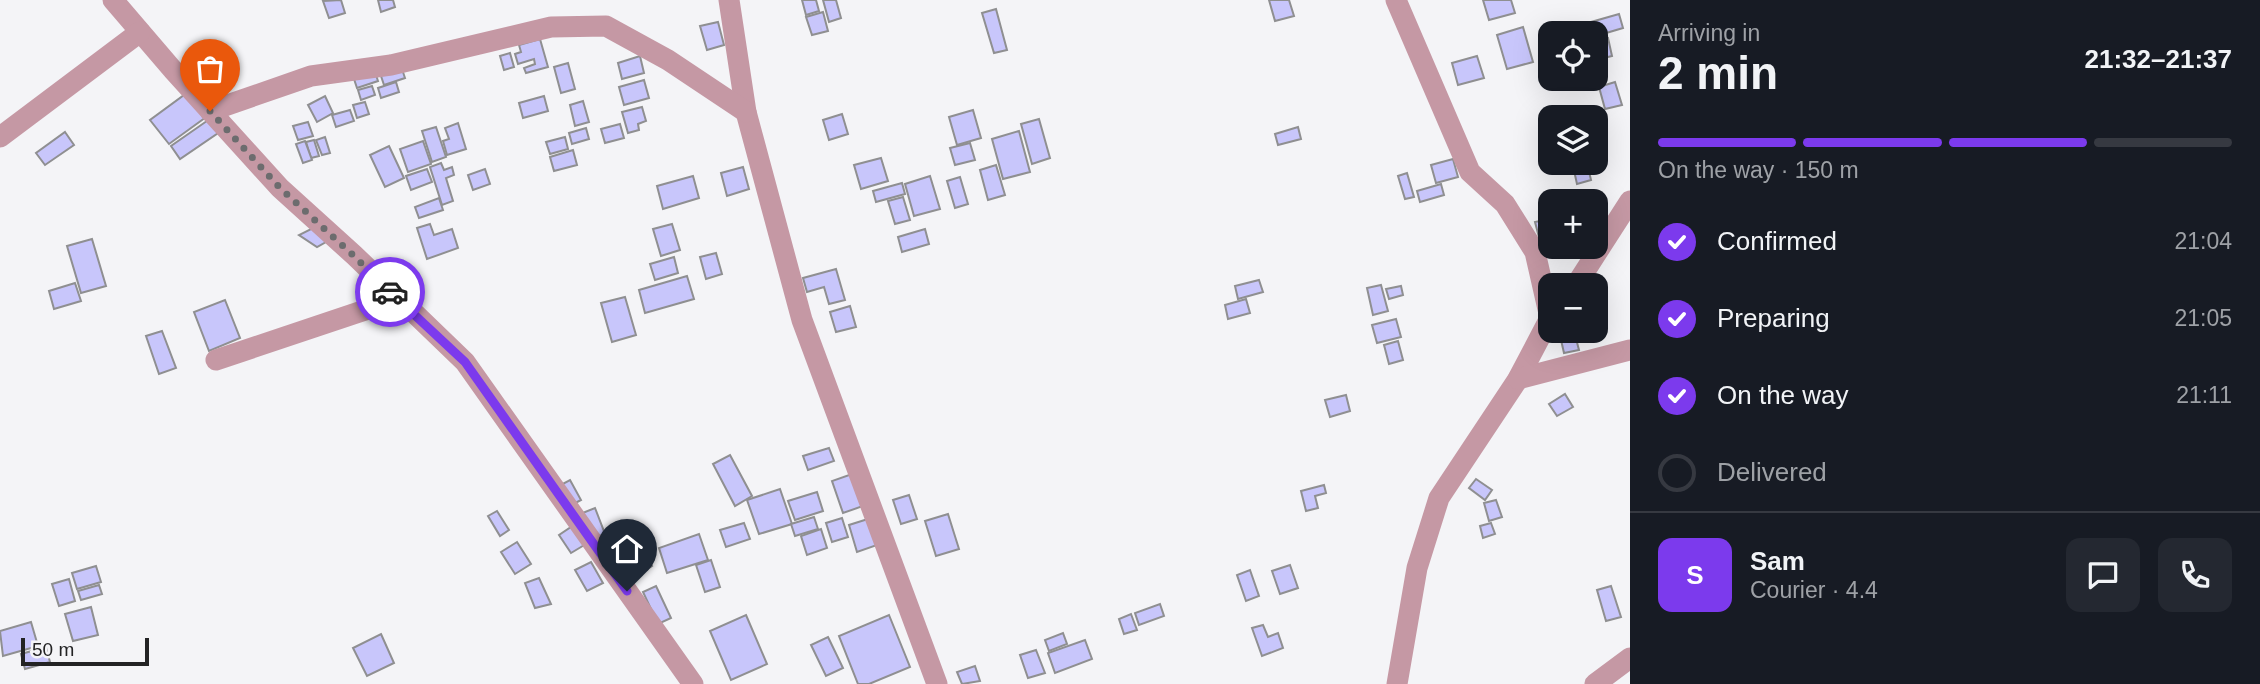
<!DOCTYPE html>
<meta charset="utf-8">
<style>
:root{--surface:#171b24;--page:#242831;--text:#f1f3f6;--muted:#9ea1a6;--line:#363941;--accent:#7c3aed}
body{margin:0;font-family:Arial,sans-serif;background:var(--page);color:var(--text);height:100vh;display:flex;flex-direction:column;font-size:26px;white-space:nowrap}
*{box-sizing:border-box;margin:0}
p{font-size:23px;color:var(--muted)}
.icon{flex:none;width:38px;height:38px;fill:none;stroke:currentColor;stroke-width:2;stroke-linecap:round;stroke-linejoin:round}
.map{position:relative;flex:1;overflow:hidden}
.panel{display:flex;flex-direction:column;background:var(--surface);width:630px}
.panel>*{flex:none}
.controls{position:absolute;left:1538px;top:21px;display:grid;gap:14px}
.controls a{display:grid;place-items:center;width:70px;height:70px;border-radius:14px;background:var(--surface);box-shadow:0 7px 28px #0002;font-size:35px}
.scale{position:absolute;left:21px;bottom:18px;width:128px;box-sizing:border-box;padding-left:7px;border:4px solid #232324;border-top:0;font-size:19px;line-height:24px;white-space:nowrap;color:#232324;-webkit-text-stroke:5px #f4f4f7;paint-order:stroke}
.pin{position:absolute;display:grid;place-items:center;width:60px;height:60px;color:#fff;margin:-72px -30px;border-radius:50% 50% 50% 0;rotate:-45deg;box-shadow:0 0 7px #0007}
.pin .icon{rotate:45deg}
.courier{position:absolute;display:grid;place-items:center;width:70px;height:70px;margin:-35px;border:5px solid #7c3aed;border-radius:50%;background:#fff;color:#222;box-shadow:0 2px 9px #0007}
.headline em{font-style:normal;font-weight:700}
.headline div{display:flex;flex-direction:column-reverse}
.headline{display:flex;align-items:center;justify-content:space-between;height:119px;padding:0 28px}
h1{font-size:46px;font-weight:700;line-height:52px}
.bar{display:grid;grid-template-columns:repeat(4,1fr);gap:10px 7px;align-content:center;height:84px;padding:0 28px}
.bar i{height:9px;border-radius:5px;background:var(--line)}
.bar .current{background:var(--accent)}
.bar p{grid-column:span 4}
.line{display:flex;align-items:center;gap:18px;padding:0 28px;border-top:2px solid var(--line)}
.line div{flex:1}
.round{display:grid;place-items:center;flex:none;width:74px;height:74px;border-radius:14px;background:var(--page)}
ol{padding:0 28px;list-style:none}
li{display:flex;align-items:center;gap:21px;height:77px}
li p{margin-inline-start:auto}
li .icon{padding:7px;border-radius:50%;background:var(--accent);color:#fff;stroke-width:4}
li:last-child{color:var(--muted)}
li i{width:38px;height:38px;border:4px solid var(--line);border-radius:50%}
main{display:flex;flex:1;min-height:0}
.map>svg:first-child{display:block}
</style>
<main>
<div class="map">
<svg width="1630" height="684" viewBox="0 0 1630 684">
<rect width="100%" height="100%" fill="#f4f4f7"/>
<g fill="#c8c6fb" stroke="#8f8f91" stroke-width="2">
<path d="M341,0L345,13L329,18L323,1Z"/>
<path d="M378,0H393L395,7L381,12Z"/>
<path d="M802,0H816L819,11L806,15Z"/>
<path d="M823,0H836L841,18L829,22Z"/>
<path d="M1269,0H1289L1294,16L1275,21Z"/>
<path d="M1483,0H1511L1515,13L1489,20Z"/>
<path d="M996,9L1007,50L994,53L982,13Z"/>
<path d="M823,12L828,31L812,35L806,17Z"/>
<path d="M1619,14L1623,28L1596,36L1591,22Z"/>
<path d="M718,22L724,45L707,50L700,26Z"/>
<path d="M1523,27L1533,62L1507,69L1497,35Z"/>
<path d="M1608,38L1612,56L1596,60V41Z"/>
<path d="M540,39L548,67L526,73L524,68L535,64L534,59L518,64L515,54L521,52L519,45Z"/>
<path d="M510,53L514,67L504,70L500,56Z"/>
<path d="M640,56L644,73L622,79L618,63Z"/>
<path d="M1477,56L1484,78L1458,85L1452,63Z"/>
<path d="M568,63L575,89L561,93L554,67Z"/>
<path d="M401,66L405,78L384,85L380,73Z"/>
<path d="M374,69L378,81L357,88L353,76Z"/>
<path d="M644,80L649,98L624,105L619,87Z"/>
<path d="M396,82L399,92L381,98L378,88Z"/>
<path d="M1615,82L1622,105L1605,109L1599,87Z"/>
<path d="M372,86L375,95L361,100L358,90Z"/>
<path d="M195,87L213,112L169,144L150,120Z"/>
<path d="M325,96L333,113L317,122L308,105Z"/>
<path d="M544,96L548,111L523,118L519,103Z"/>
<path d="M583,101L589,122L575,126L570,105Z"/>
<path d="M365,102L369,114L357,118L353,105Z"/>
<path d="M642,107L646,121L638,124L639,130L628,133L622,112Z"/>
<path d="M350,110L354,121L336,127L332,115Z"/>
<path d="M973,110L981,138L957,145L949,117Z"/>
<path d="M842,114L848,134L829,140L823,120Z"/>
<path d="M214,116L224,129L180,159L171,146Z"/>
<path d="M1039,119L1050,158L1032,164L1021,124Z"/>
<path d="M308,122L313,136L298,140L293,126Z"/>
<path d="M458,123L466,149L447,155L443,141L449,139L445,128Z"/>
<path d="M620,124L624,138L605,143L601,129Z"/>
<path d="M436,127L446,157L432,162L422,131Z"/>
<path d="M1298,127L1301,139L1278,145L1275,134Z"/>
<path d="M586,128L589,139L572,144L569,133Z"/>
<path d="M1019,131L1030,172L1003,179L992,139Z"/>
<path d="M65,132L74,145L45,165L36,153Z"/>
<path d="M325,137L330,153L322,155L316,140Z"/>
<path d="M565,137L568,149L550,154L546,142Z"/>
<path d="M314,140L319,156L311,158L306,142Z"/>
<path d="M305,141L312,160L303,163L296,144Z"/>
<path d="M423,141L431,164L408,172L400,149Z"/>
<path d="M970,143L975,160L955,165L950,148Z"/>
<path d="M389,146L404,178L385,187L370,155Z"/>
<path d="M573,150L577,165L554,171L550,157Z"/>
<path d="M881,158L888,181L861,189L854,165Z"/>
<path d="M1453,159L1458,177L1436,183L1431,165Z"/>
<path d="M441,163L444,170L452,167L454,175L446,178L453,201L442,205L430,167Z"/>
<path d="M1587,163L1591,180L1577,184L1573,166Z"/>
<path d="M996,165L1005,195L988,200L980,170Z"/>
<path d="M743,167L749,189L727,196L721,173Z"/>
<path d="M427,169L432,182L411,190L406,176Z"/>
<path d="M485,169L490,184L473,190L468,175Z"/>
<path d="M1407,173L1414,197L1405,199L1398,176Z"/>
<path d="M693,176L699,198L663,209L657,186Z"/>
<path d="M930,176L940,209L914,216L905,184Z"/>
<path d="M960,177L968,204L955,208L947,181Z"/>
<path d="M902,183L905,194L876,202L873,191Z"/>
<path d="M1441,184L1444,195L1420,202L1417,191Z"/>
<path d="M903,197L910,220L895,224L888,201Z"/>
<path d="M439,198L443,210L419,218L415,207Z"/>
<path d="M1550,219V239L1540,241L1535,222Z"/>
<path d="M325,222L335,237L317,247L299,235Z"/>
<path d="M430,224L434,235L452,229L458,248L427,259L417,228Z"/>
<path d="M672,224L680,250L661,256L653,229Z"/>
<path d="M925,229L929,244L902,252L898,237Z"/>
<path d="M92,239L106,286L81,293L67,246Z"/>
<path d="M716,253L722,274L706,279L700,257Z"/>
<path d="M674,257L678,273L655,280L650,264Z"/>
<path d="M836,269L845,300L829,304L824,287L807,292L803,278Z"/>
<path d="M687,276L694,299L645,313L639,290Z"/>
<path d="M1259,280L1263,292L1238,299L1235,286Z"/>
<path d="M75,283L81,301L54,309L49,291Z"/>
<path d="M1381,285L1388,311L1373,315L1367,288Z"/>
<path d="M1401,286L1403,295L1389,299L1386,289Z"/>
<path d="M625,297L636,335L612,342L601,303Z"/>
<path d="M1246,299L1250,313L1228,319L1225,305Z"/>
<path d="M225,300L240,338L209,351L194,312Z"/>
<path d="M850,306L856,327L836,332L830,312Z"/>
<path d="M1396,319L1401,337L1377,343L1372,325Z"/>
<path d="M162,331L176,368L159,374L146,336Z"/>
<path d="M1559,331H1574L1579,350L1564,353Z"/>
<path d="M1398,341L1403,360L1389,364L1384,345Z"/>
<path d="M1565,394L1573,407L1557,416L1549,404Z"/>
<path d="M1346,395L1350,411L1330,417L1325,400Z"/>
<path d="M829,448L834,461L808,470L803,456Z"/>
<path d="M730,455L752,496L735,506L713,464Z"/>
<path d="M852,474L863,506L843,513L832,481Z"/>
<path d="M1476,479L1492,490L1485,500L1469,488Z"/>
<path d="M570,480L581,500L568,507L557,487Z"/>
<path d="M1324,485L1326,493L1315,496L1318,508L1306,511L1301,491Z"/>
<path d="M780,489L792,524L759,534L747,500Z"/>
<path d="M817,492L823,511L795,520L788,501Z"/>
<path d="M909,495L917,519L901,524L893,500Z"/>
<path d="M1496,500L1502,517L1489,521L1484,503Z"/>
<path d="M595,508L605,534L586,541L575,516Z"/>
<path d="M497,511L509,530L500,536L488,516Z"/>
<path d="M948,514L959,549L936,556L925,521Z"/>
<path d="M814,517L818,529L795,536L791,524Z"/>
<path d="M842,518L848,537L832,542L826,523Z"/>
<path d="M871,518L880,544L857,552L849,525Z"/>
<path d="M744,523L750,539L726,547L720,530Z"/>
<path d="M1491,523L1495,534L1483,538L1480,526Z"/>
<path d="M574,525L586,544L571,553L559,535Z"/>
<path d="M821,529L827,548L807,555L801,536Z"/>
<path d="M699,534L708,560L667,573L659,548Z"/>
<path d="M634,535L639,546L627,552L621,540Z"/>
<path d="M517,542L531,564L515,574L501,552Z"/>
<path d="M642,551L652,566L640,574L631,558Z"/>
<path d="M711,560L720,587L705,592L696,565Z"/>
<path d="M591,562L603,583L587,591L575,570Z"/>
<path d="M1290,565L1298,588L1280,594L1272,571Z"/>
<path d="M96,566L101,582L77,589L72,573Z"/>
<path d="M1250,570L1259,596L1246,601L1237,575Z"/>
<path d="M539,578L551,604L535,608L525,583Z"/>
<path d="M69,579L75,601L59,606L52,584Z"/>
<path d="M99,585L102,594L81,600L78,591Z"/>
<path d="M656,586L671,618L658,624L643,592Z"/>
<path d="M1611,586L1621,617L1606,621L1597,590Z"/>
<path d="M1160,604L1164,616L1139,625L1135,613Z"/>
<path d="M91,607L98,635L73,641L65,614Z"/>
<path d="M1131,614L1137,630L1124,634L1119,619Z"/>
<path d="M746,615L767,664L731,680L710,631Z"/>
<path d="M889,615L910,667L869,684H858L839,636Z"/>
<path d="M31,622L38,646L3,656L0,631Z"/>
<path d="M1263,625L1268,637L1278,633L1283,648L1262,656L1252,628Z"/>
<path d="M1063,633L1067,644L1049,651L1045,640Z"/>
<path d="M381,634L394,663L367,676L353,648Z"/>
<path d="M828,637L843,668L826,676L811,645Z"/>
<path d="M1085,640L1092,659L1055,673L1048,653Z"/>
<path d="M46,647L50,662L25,669L21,654Z"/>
<path d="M1036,650L1045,673L1028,678L1020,655Z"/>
<path d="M975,666L980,681L962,684L957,672Z"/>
</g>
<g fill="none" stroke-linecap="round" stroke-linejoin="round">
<g stroke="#c598a4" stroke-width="21">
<path d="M113,0L173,70L280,188L354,255L465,362L693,684"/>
<path d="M729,0L746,112L802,320L937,684"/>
<path d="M1396,0L1470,172L1505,204L1535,252L1550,318L1518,379L1439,498L1417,568L1397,684"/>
<path d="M210,111L311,76L391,65L551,27L606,26L668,60L746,112"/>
<path d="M0,137L140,32"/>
<path d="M1576,285L1630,201"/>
<path d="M216,360L398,299"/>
<path d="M1518,379L1630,350"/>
<path d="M1595,684L1630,658"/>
</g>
</g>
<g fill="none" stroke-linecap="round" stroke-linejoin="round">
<path stroke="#6c6c6e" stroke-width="7" stroke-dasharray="0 12.6" d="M210,111L280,188L354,256L390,292"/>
<path stroke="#7c3aed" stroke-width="9" d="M390,292L465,362L627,591"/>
</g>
</svg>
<div class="controls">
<a><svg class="icon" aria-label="locate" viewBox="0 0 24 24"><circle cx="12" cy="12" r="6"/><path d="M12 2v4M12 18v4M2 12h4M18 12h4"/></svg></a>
<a><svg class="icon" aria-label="layers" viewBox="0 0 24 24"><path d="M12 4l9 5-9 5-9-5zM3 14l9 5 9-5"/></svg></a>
<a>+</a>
<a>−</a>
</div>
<div class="scale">50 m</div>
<div class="pin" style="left:210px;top:111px;background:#ea580c"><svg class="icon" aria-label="bag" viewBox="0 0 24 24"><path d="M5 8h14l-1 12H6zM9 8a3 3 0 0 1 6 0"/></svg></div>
<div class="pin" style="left:627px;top:591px;background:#1f2937"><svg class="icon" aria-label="home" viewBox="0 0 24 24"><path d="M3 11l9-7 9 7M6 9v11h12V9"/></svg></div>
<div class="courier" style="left:390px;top:292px"><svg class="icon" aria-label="car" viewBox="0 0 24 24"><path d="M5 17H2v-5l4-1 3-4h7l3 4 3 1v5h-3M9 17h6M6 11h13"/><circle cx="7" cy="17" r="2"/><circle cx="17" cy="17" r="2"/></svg></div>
</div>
<section class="panel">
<div class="headline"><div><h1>2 min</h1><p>Arriving in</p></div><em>21:32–21:37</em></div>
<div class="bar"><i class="current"></i><i class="current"></i><i class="current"></i><i></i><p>On the way · 150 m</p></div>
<ol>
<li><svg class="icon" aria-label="check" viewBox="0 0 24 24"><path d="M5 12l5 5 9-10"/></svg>Confirmed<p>21:04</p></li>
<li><svg class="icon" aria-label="check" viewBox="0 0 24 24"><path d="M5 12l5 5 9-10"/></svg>Preparing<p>21:05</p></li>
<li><svg class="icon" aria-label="check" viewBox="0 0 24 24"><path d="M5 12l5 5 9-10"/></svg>On the way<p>21:11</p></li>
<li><i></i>Delivered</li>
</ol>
<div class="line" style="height:126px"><b class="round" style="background:var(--accent);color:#fff">S</b><div><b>Sam</b><p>Courier · 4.4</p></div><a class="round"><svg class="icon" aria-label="chat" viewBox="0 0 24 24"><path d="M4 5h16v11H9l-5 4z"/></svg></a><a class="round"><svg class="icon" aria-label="phone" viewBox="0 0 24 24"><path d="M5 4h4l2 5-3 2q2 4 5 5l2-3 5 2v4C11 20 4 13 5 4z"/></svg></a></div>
</section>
</main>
